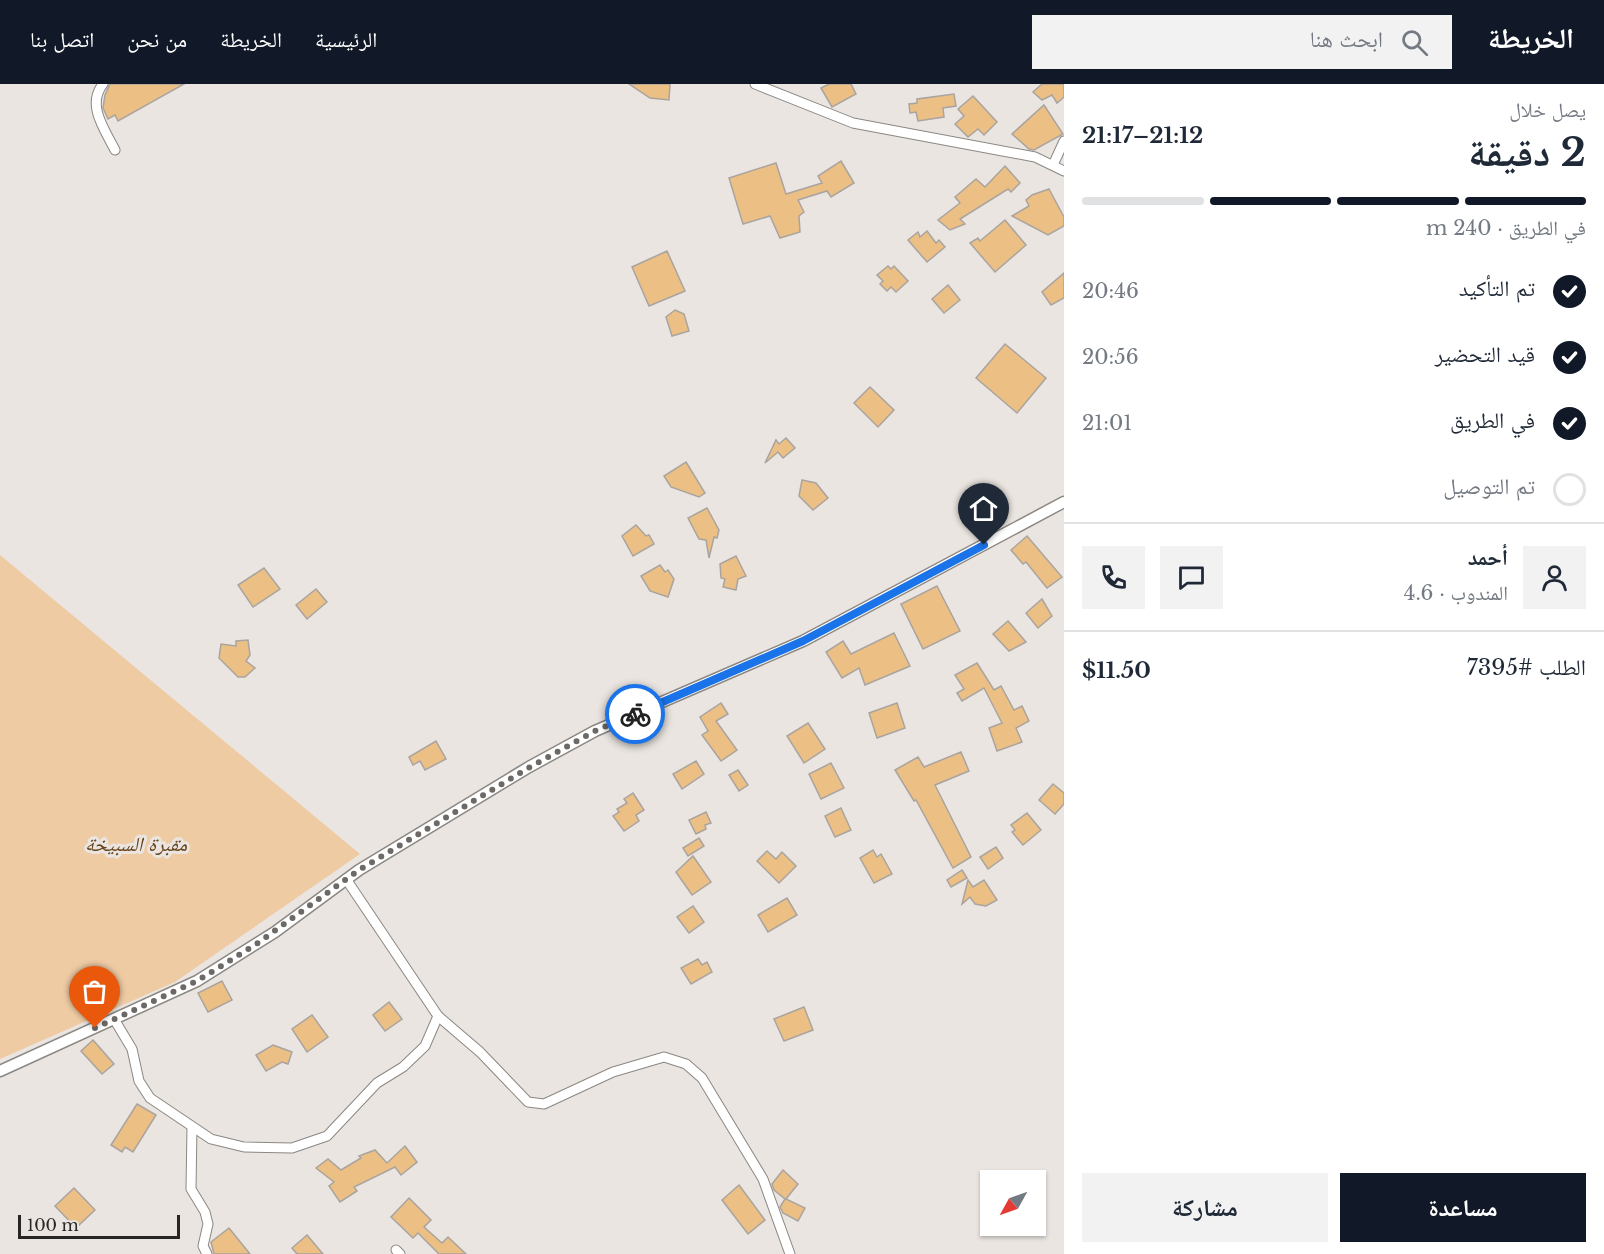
<!DOCTYPE html>
<html lang="ar">
<meta charset="utf-8">
<style>
:root{--surface:#fff;--page:#f2f2f3;--text:#1f2937;--muted:#747a83;--line:#e0e1e3;--accent:#111827}
body{margin:0;font-family:"Libre Baskerville","Noto Naskh Arabic",serif;background:var(--page);color:var(--text);direction:rtl;height:100vh;display:flex;flex-direction:column;font-size:22px;white-space:nowrap}
*{box-sizing:border-box;margin:0}
p{font-size:20px;color:var(--muted)}
.icon{flex:none;width:33px;height:33px;fill:none;stroke:currentColor;stroke-width:2;stroke-linecap:round;stroke-linejoin:round}
.map{position:relative;flex:1;overflow:hidden;direction:ltr}
.drawer{display:flex;flex-direction:column;background:var(--surface);width:540px}
.drawer>*{flex:none}
.needle{width:39px;rotate:230deg}
.tools{position:absolute;left:980px;top:1086px;display:grid;gap:12px}
.tools a{display:grid;place-items:center;width:66px;height:66px;border-radius:0px;background:var(--surface);box-shadow:0 2px 4px #0004;font-size:30px}
.scale{position:absolute;left:18px;bottom:15px;width:162px;box-sizing:border-box;padding-left:6px;border:3px solid #282624;border-top:0;font-size:16px;line-height:21px;white-space:nowrap;color:#282624;-webkit-text-stroke:4px #eae5e0;paint-order:stroke}
.pin{position:absolute;display:grid;place-items:center;width:51px;height:51px;color:#fff;margin:-62px -26px;border-radius:50% 50% 50% 0;rotate:-45deg;box-shadow:0 0 6px #0007}
.pin .icon{rotate:45deg}
.courier{position:absolute;display:grid;place-items:center;width:60px;height:60px;margin:-30px;border:4px solid #1a73e8;border-radius:50%;background:#fff;color:#222;box-shadow:0 2px 8px #0007}
.summary em{font-style:normal;font-weight:700}
.summary div{display:flex;flex-direction:column-reverse}
.summary{display:flex;align-items:center;justify-content:space-between;height:102px;padding:0 18px}
h1{font-size:39px;font-weight:700;line-height:45px}
.bar{display:grid;grid-template-columns:repeat(4,1fr);gap:9px 6px;align-content:center;height:72px;padding:0 18px}
.bar i{height:8px;border-radius:4px;background:var(--line)}
.bar .active{background:var(--accent)}
.bar p{grid-column:span 4}
.line{display:flex;align-items:center;gap:15px;padding:0 18px;border-top:2px solid var(--line)}
.line div{flex:1}
.round{display:grid;place-items:center;flex:none;width:63px;height:63px;border-radius:0px;background:var(--page)}
ol{padding:0 18px;list-style:none}
li{display:flex;align-items:center;gap:18px;height:66px}
li p{margin-inline-start:auto}
li .icon{padding:6px;border-radius:50%;background:var(--accent);color:#fff;stroke-width:4}
li:last-child{color:var(--muted)}
li i{width:33px;height:33px;border:3px solid var(--line);border-radius:50%}
.cta{display:flex;gap:12px;margin-top:auto;padding:12px 18px}
.cta a{flex:1;height:69px;border-radius:0px;background:var(--accent);color:#fff;font-size:24px;font-weight:700;line-height:69px;text-align:center}
.cta a+a{background:var(--page);color:var(--text)}
header{display:flex;align-items:center;gap:36px;box-sizing:border-box;height:84px;padding:0 30px;background:var(--accent);color:#fff}
header strong{font-size:28px}
nav{display:flex;gap:33px;margin-inline-start:auto;font-size:21px}
.search{width:420px;height:54px;background:var(--page);display:flex;align-items:center;gap:15px;box-sizing:border-box;padding:0 21px;border-radius:0px;color:var(--muted);font-size:22px}
main{display:flex;flex:1;min-height:0}
.map>svg:first-child{display:block}
</style>
<header>
<strong>الخريطة</strong>
<div class="search"><svg class="icon" aria-label="search" viewBox="0 0 24 24"><circle cx="10" cy="10" r="6"/><path d="M15 15l6 6"/></svg>ابحث هنا</div>
<nav><a>الرئيسية</a><a>الخريطة</a><a>من نحن</a><a>اتصل بنا</a></nav>
</header>
<main>
<section class="drawer">
<div class="summary"><div><h1>2 دقيقة</h1><p>يصل خلال</p></div><em>21:12–21:17</em></div>
<div class="bar"><i class="active"></i><i class="active"></i><i class="active"></i><i></i><p>في الطريق · 240 m</p></div>
<ol>
<li><svg class="icon" aria-label="check" viewBox="0 0 24 24"><path d="M5 12l5 5 9-10"/></svg>تم التأكيد<p>20:46</p></li>
<li><svg class="icon" aria-label="check" viewBox="0 0 24 24"><path d="M5 12l5 5 9-10"/></svg>قيد التحضير<p>20:56</p></li>
<li><svg class="icon" aria-label="check" viewBox="0 0 24 24"><path d="M5 12l5 5 9-10"/></svg>في الطريق<p>21:01</p></li>
<li><i></i>تم التوصيل</li>
</ol>
<div class="line" style="height:108px"><a class="round"><svg class="icon" aria-label="person" viewBox="0 0 24 24"><circle cx="12" cy="8" r="4"/><path d="M4 21q1-7 8-7t8 7"/></svg></a><div><b>أحمد</b><p>المندوب · 4.6</p></div><a class="round"><svg class="icon" aria-label="chat" viewBox="0 0 24 24"><path d="M4 5h16v11H9l-5 4z"/></svg></a><a class="round"><svg class="icon" aria-label="phone" viewBox="0 0 24 24"><path d="M5 4h4l2 5-3 2q2 4 5 5l2-3 5 2v4C11 20 4 13 5 4z"/></svg></a></div>
<div class="line" style="height:78px"><div>الطلب #7395</div><b>$11.50</b></div>
<div class="cta"><a>مساعدة</a><a>مشاركة</a></div>
</section>
<div class="map">
<svg width="1064" height="1170" viewBox="0 0 1064 1170">
<rect width="100%" height="100%" fill="#eae5e0"/>
<path fill="#efcba4" d="M0,471L360,770L175,898L0,975Z"/>
<g fill="#ecbf85" stroke="#a9a49f" stroke-width="1.5">
<path d="M110,0H184L118,37L115,31L108,35L103,24L105,11Z"/>
<path d="M629,0H670L669,16L650,14Z"/>
<path d="M829,0H851L856,10L832,23L821,4Z"/>
<path d="M1042,0H1064V13L1057,19L1052,11L1042,16L1033,8Z"/>
<path d="M954,10L956,22L943,24L944,33L918,37L916,28L910,29L909,20L917,19V15Z"/>
<path d="M973,12L997,38L984,51L978,45L968,53L955,40L964,32L958,25Z"/>
<path d="M1044,21L1063,50L1034,66L1029,65L1012,50Z"/>
<path d="M841,77L854,99L831,113L827,107L798,116L804,128L799,132L800,148L780,154L770,132L743,140L729,94L776,79L786,110L822,99L818,92Z"/>
<path d="M1005,82L1020,99L1011,108L1008,105L960,135L965,140L950,146L938,136L960,119L955,113L976,95L985,103Z"/>
<path d="M1049,105L1064,133V142L1048,151L1012,132L1029,122L1026,116L1032,111Z"/>
<path d="M1005,136L1026,161L995,188L970,159L978,154L980,157Z"/>
<path d="M927,147L936,159L939,156L945,163L927,178L908,156L918,148L920,153Z"/>
<path d="M667,167L685,207L649,222L632,183Z"/>
<path d="M888,182L891,185L894,182L908,197L896,208L891,203L887,207L880,200L883,197L877,191Z"/>
<path d="M1064,189V214L1051,221L1042,208Z"/>
<path d="M948,201L960,216L944,229L932,215Z"/>
<path d="M675,226L684,230L689,247L672,252L666,233Z"/>
<path d="M1005,260L1046,294L1017,329L976,294Z"/>
<path d="M870,303L894,326L878,343L854,319Z"/>
<path d="M786,354L795,364L783,374L778,368L765,379L776,356L779,360Z"/>
<path d="M686,378L705,409L699,413L671,403L664,392Z"/>
<path d="M802,396L816,399L828,414L813,426L799,412Z"/>
<path d="M707,424L719,446L717,454L714,453L709,474L706,456L699,455L688,434Z"/>
<path d="M636,441L646,452L649,451L654,460L633,472L622,452Z"/>
<path d="M1027,452L1062,493L1047,504L1026,478L1023,480L1011,466Z"/>
<path d="M736,472L746,492L738,495L736,506L723,503L725,495L721,494L720,480Z"/>
<path d="M660,481L665,488L668,486L674,495L668,513L650,507L641,492Z"/>
<path d="M264,484L280,505L253,523L238,501Z"/>
<path d="M937,502L960,547L923,565L901,520Z"/>
<path d="M316,505L327,518L307,535L296,521Z"/>
<path d="M1042,515L1052,532L1038,544L1026,529Z"/>
<path d="M1008,537L1026,558L1009,567L993,550Z"/>
<path d="M894,549L910,582L865,601L859,584L842,594L826,568L843,557L851,570Z"/>
<path d="M248,556L250,571L246,577L255,584L245,593H238L219,574L221,560L236,562V557Z"/>
<path d="M977,579L994,606L1001,602L1014,626L1022,622L1029,637L1016,644L1022,658L997,667L989,644L1002,639L984,604L962,617L957,609L964,605L955,591Z"/>
<path d="M721,619L728,630L716,637L737,666L721,677L702,651L708,647L700,633Z"/>
<path d="M897,619L905,644L877,654L869,629Z"/>
<path d="M808,639L825,665L804,679L787,652Z"/>
<path d="M436,657L446,675L425,686L420,677L413,681L409,673Z"/>
<path d="M961,668L969,687L935,701L971,773L953,784L916,716L914,717L895,686L918,673L924,683Z"/>
<path d="M696,677L704,690L682,705L673,690Z"/>
<path d="M831,679L844,704L821,715L809,690Z"/>
<path d="M738,686L748,701L739,707L729,691Z"/>
<path d="M1053,700L1064,709V720L1055,730L1039,716Z"/>
<path d="M633,709L644,726L636,731L639,737L624,747L613,732L619,728L617,725L627,719L624,715Z"/>
<path d="M841,724L851,746L835,753L825,732Z"/>
<path d="M706,728L711,739L705,741L706,745L696,750L689,736Z"/>
<path d="M1027,729L1041,746L1023,761L1012,748L1015,746L1011,741Z"/>
<path d="M699,754L704,762L688,772L683,764Z"/>
<path d="M996,763L1003,774L988,785L980,773Z"/>
<path d="M873,766L877,773L881,770L892,790L874,799L860,774Z"/>
<path d="M767,767L776,775L782,768L796,782L779,799L757,777Z"/>
<path d="M693,772L711,798L692,811L676,788Z"/>
<path d="M962,786L967,794L951,803L947,796Z"/>
<path d="M968,796L973,803L984,796L997,816L986,822L975,820L970,813L962,820Z"/>
<path d="M787,814L797,831L768,848L758,831Z"/>
<path d="M693,822L704,838L689,849L677,833Z"/>
<path d="M698,875L702,881L707,878L712,888L691,900L681,884Z"/>
<path d="M222,897L232,916L208,928L198,909Z"/>
<path d="M389,918L402,935L385,947L373,931Z"/>
<path d="M804,923L813,946L784,957L774,935Z"/>
<path d="M312,931L328,953L307,968L292,945Z"/>
<path d="M93,956L114,980L102,990L81,967Z"/>
<path d="M273,961L292,968L288,980L282,978L266,987L256,971Z"/>
<path d="M137,1020L156,1031L133,1068L125,1063L122,1068L111,1061Z"/>
<path d="M405,1062L417,1078L401,1091L395,1083L354,1103L357,1107L340,1118L329,1102L334,1098L316,1084L328,1075L341,1086L361,1074L359,1072L375,1066L387,1079Z"/>
<path d="M783,1086L798,1100L786,1115L805,1124L798,1137L783,1129L780,1123L785,1115L774,1106L772,1100Z"/>
<path d="M739,1101L765,1136L748,1150L722,1116Z"/>
<path d="M74,1104L95,1126L76,1144L55,1122Z"/>
<path d="M409,1114L431,1136L424,1143L442,1159L448,1153L466,1170H439L418,1149L413,1154L391,1133Z"/>
<path d="M229,1144L250,1170H214L211,1158Z"/>
<path d="M307,1151L323,1170H297L292,1164Z"/>
</g>
<g fill="none" stroke-linecap="round" stroke-linejoin="round">
<defs>
<g id="minor">
<path d="M103,0C86,21 105,46 115,66"/>
<path d="M755,0L853,39L1035,73L1064,87"/>
<path d="M1053,81L1064,57"/>
<path d="M438,932L480,968L528,1018L544,1020L613,988L664,973L686,980L702,994L763,1095L790,1170"/>
<path d="M114,935L132,965L139,997L150,1014L211,1055L244,1063L292,1064L327,1052L377,999L403,983L425,962L438,932L346,795"/>
<path d="M192,1043L191,1105L205,1128L208,1140L203,1162L207,1170"/>
<path d="M396,1166L400,1170"/>
</g>
<path id="tertiary" d="M0,987L197,897L275,848L359,786L529,683L595,647L803,557L1064,418"/>
</defs>
<use href="#minor" stroke="#8b8782" stroke-width="11"/>
<use href="#tertiary" stroke="#8b8782" stroke-width="13"/>
<use href="#minor" stroke="#fff" stroke-width="9"/>
<use href="#tertiary" stroke="#fff" stroke-width="10"/>
</g>
<g fill="none" stroke-linecap="round" stroke-linejoin="round">
<path stroke="#6c6966" stroke-width="6" stroke-dasharray="0 10.8" d="M95,944L197,897L255,861L359,786L530,683L595,647L635,630"/>
<path stroke="#1a73e8" stroke-width="8" d="M635,630L803,557L984,461"/>
</g>
<g text-anchor="middle" dominant-baseline="central" stroke-width="6" stroke-linejoin="round" paint-order="stroke">
<g font-size="20" font-style="italic" fill="#67451c" stroke="#eae5e0">
<text x="136" y="760">مقبرة السبيخة</text>
</g>
</g>
</svg>
<div class="tools">
<a><svg class="needle" viewBox="-14 -14 28 28"><path d="M0-13l5 13h-10z" fill="#e53935"/><path d="M0 13l5-13h-10z" fill="#747a83"/></svg></a>
</div>
<div class="scale">100 m</div>
<div class="pin" style="left:95px;top:944px;background:#ea580c"><svg class="icon" aria-label="bag" viewBox="0 0 24 24"><path d="M5 8h14l-1 12H6zM9 8a3 3 0 0 1 6 0"/></svg></div>
<div class="pin" style="left:984px;top:461px;background:#1f2937"><svg class="icon" aria-label="home" viewBox="0 0 24 24"><path d="M3 11l9-7 9 7M6 9v11h12V9"/></svg></div>
<div class="courier" style="left:635px;top:630px"><svg class="icon" aria-label="bike" viewBox="0 0 24 24"><circle cx="6" cy="16" r="4"/><circle cx="18" cy="16" r="4"/><path d="M6 16l4-8h5l3 8M10 8l3 8H6M13 5h3"/></svg></div>
</div>
</main>
